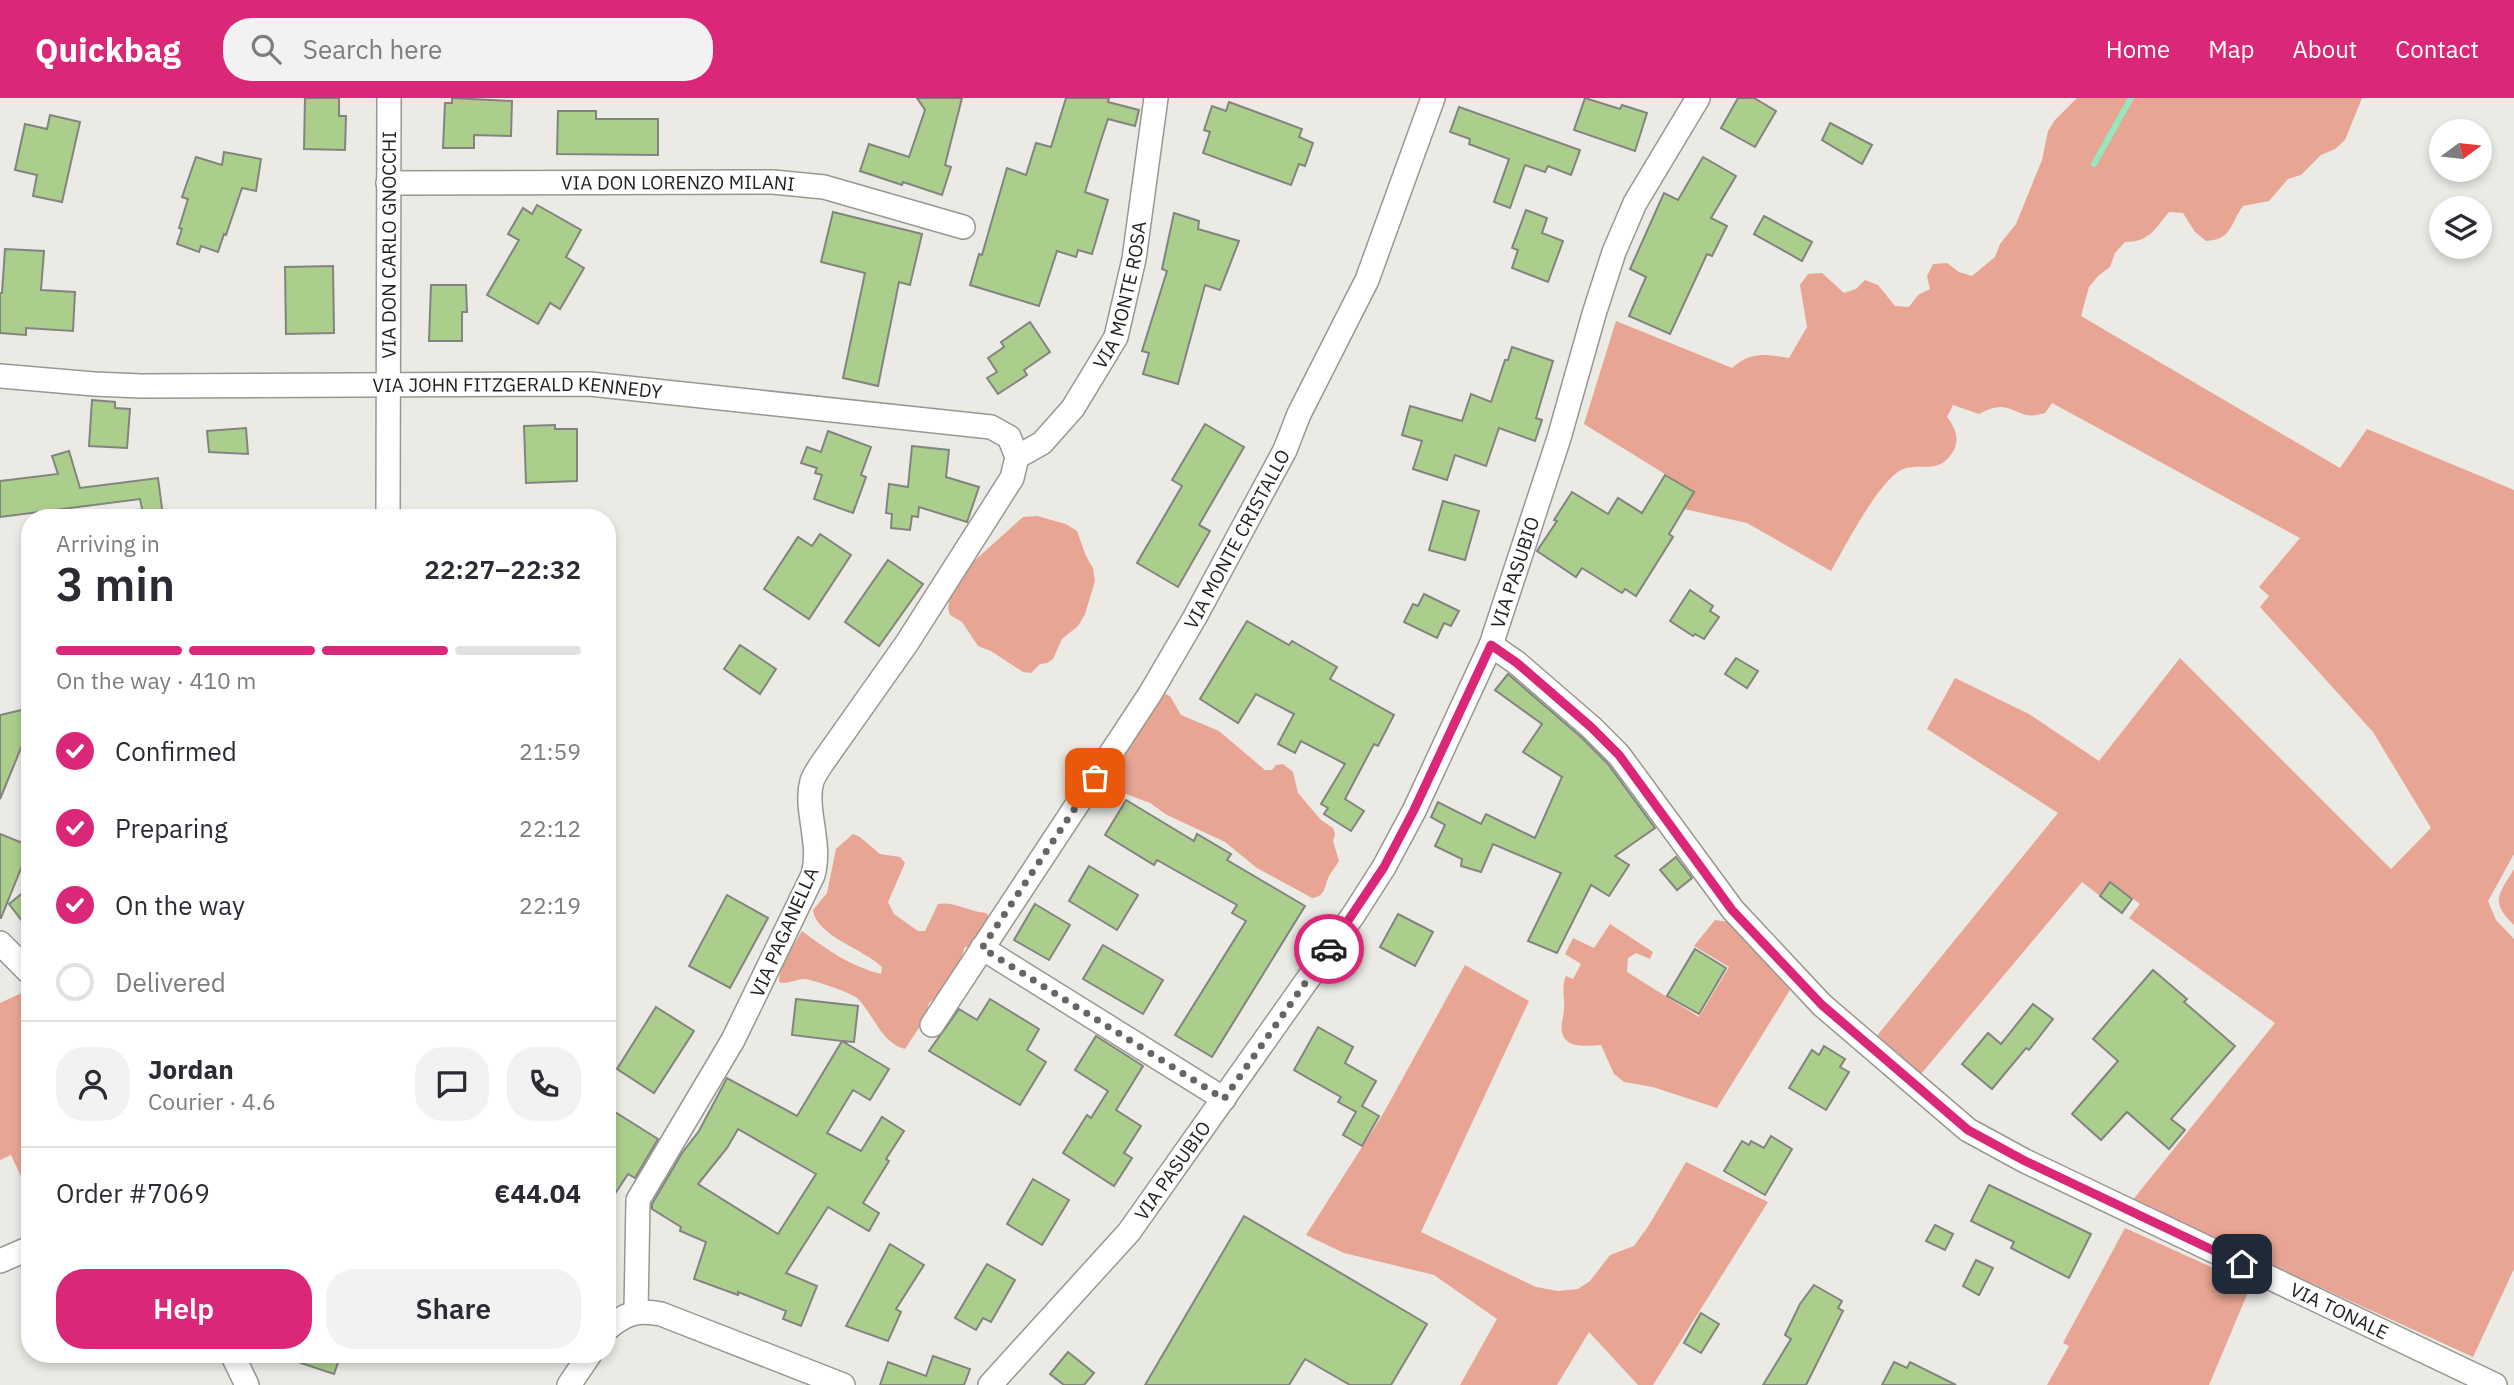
<!DOCTYPE html>
<meta charset="utf-8">
<style>
:root{--surface:#fff;--page:#f2f2f3;--text:#2b2b33;--muted:#7c7c81;--line:#e1e1e2;--accent:#db2777}
body{margin:0;font-family:"IBM Plex Sans",sans-serif;background:var(--page);color:var(--text);height:100vh;display:flex;flex-direction:column;font-size:26px;white-space:nowrap}
*{box-sizing:border-box;margin:0}
p{font-size:23px;color:var(--muted)}
.icon{flex:none;width:38px;height:38px;fill:none;stroke:currentColor;stroke-width:2;stroke-linecap:round;stroke-linejoin:round}
.map{position:relative;flex:1;overflow:hidden}
.sheet{position:absolute;left:21px;top:411px;width:595px;height:854px;display:flex;flex-direction:column;background:var(--surface);border-radius:28px;box-shadow:0 4px 10px #0003}
.sheet>*{flex:none}
.needle{width:46px;rotate:75deg}
.controls{position:absolute;left:2429px;top:21px;display:grid;gap:14px}
.controls a{display:grid;place-items:center;width:63px;height:63px;border-radius:50%;background:var(--surface);box-shadow:0 4px 10px #0003;font-size:35px}
.pin{position:absolute;display:grid;place-items:center;width:60px;height:60px;color:#fff;margin:-30px;border-radius:14px;box-shadow:0 4px 10px #0006}
.courier{position:absolute;display:grid;place-items:center;width:70px;height:70px;margin:-35px;border:5px solid #db2777;border-radius:50%;background:#fff;color:#222;box-shadow:0 2px 9px #0007}
.summary em{font-style:normal;font-weight:600}
.summary div{display:flex;flex-direction:column-reverse}
.summary{display:flex;align-items:center;justify-content:space-between;height:119px;padding:0 35px}
h1{font-size:46px;font-weight:600;line-height:52px}
.bar{display:grid;grid-template-columns:repeat(4,1fr);gap:10px 7px;align-content:center;height:84px;padding:0 35px}
.bar i{height:9px;border-radius:5px;background:var(--line)}
.bar .active{background:var(--accent)}
.bar p{grid-column:span 4}
.line{display:flex;align-items:center;gap:18px;padding:0 35px;border-top:2px solid var(--line)}
.line div{flex:1}
.round{display:grid;place-items:center;flex:none;width:74px;height:74px;border-radius:28px;background:var(--page)}
ol{padding:0 35px;list-style:none}
li{display:flex;align-items:center;gap:21px;height:77px}
li p{margin-inline-start:auto}
li .icon{padding:7px;border-radius:50%;background:var(--accent);color:#fff;stroke-width:4}
li:last-child{color:var(--muted)}
li i{width:38px;height:38px;border:4px solid var(--line);border-radius:50%}
.primary-button{display:flex;gap:14px;margin-top:auto;padding:14px 35px}
.primary-button a{flex:1;height:80px;border-radius:28px;background:var(--accent);color:#fff;font-size:28px;font-weight:600;line-height:80px;text-align:center}
.primary-button a+a{background:var(--page);color:var(--text)}
header{display:flex;align-items:center;gap:42px;box-sizing:border-box;height:98px;padding:0 35px;background:var(--accent);color:#fff}
header strong{font-size:33px}
nav{display:flex;gap:38px;margin-inline-start:auto;font-size:24px}
.search{width:490px;height:63px;background:var(--page);display:flex;align-items:center;gap:18px;box-sizing:border-box;padding:0 24px;border-radius:28px;color:var(--muted);font-size:26px}
.map>svg:first-child{display:block}
</style>
<header>
<strong>Quickbag</strong>
<div class="search"><svg class="icon" aria-label="search" viewBox="0 0 24 24"><circle cx="10" cy="10" r="6"/><path d="M15 15l6 6"/></svg>Search here</div>
<nav><a>Home</a><a>Map</a><a>About</a><a>Contact</a></nav>
</header>
<div class="map">
<svg width="2514" height="1287" viewBox="0 0 2514 1287">
<rect width="100%" height="100%" fill="#ebeae5"/>
<g fill="#e8a594">
<path d="M2077,0H2362L2345,42L2335,51L2321,57L2301,77L2288,81L2269,103L2243,108C2229,127 2233,141 2206,143L2195,134L2183,115L2169,114C2155,131 2149,144 2125,144L2115,155L2110,169L2098,178L2089,189L2081,218L2340,370L2367,331L2514,392V756L2488,803L2496,822L2514,841V1171L2473,1259L2132,1103L2275,925L2129,820L2140,806L2111,784L2100,798L2082,784L1921,976L1876,939L2058,715L1927,631L1955,580L2029,616L2099,663L2180,560L2391,771L2431,730L2373,634L2260,509L2269,498L2259,489L2300,440L2052,305L2045,315C2023,321 2025,315 2007,310C1998,307 1987,312 1979,316L1953,307L1947,319C1957,332 1961,344 1950,358C1936,376 1919,364 1901,372C1878,384 1845,449 1831,473L1747,425L1684,411L1694,394L1584,326L1616,223L1732,270C1751,253 1765,256 1789,260L1807,229L1800,187L1808,176L1822,175L1844,195L1856,191L1865,182L1878,187L1895,208L1909,209L1918,197L1930,191L1927,178L1933,166L1947,165L1959,174L1972,178L1995,159L2000,146L2016,126L2042,62L2048,33L2055,22Z"/>
<path d="M1037,418L1066,426L1077,433L1086,458L1093,470L1095,483L1085,516L1078,528L1062,541L1053,561L1047,565L1040,566L1031,575L1023,574L991,553L978,548L962,524L950,517L948,511L950,496L973,464L1023,419Z"/>
<path d="M1163,595L1170,598L1181,617L1219,633L1265,672H1272L1276,667L1283,666L1293,674L1298,695L1321,722L1333,730L1335,736L1333,743L1339,763C1336,768 1332,773 1329,778C1324,789 1326,798 1312,800L1257,770L1225,744L1167,717L1150,705L1123,695L1112,703L1098,688Z"/>
<path d="M853,736L860,739L880,756L900,759L905,765L888,804L894,816L918,833H925L938,806C954,803 970,814 986,815L996,826L982,850L965,849L958,869L939,897L929,905L924,922L905,951C881,945 873,915 857,900C851,895 814,882 805,881C796,881 788,887 779,884L780,869L802,833C827,852 850,868 881,876L882,869C864,851 816,838 813,812L827,795L836,751Z"/>
<path d="M2514,771V827C2490,804 2498,797 2514,771Z"/>
<path d="M1715,822L1729,824L1790,892L1717,1010L1653,989L1624,984L1614,976L1601,947C1588,948 1565,951 1562,934C1560,927 1564,918 1564,911C1565,899 1561,889 1566,878L1573,881L1581,866L1565,856L1573,840L1594,850L1610,826L1653,854L1650,861L1636,855L1628,860L1627,874L1699,919L1729,869L1694,848Z"/>
<path d="M1465,867L1529,903L1421,1134L1536,1189L1558,1193L1578,1191L1590,1183L1610,1157L1634,1148L1649,1127L1686,1064L1768,1104L1653,1287H1638L1589,1234L1557,1287H1460L1497,1221L1434,1177L1344,1155L1306,1137L1383,1016Z"/>
<path d="M26,893L30,898V1098L11,1057L0,1062V905Z"/>
<path d="M2125,1130L2251,1187L2209,1287H2047L2069,1248L2063,1245Z"/>
</g>
<g fill="none" stroke-linecap="round" stroke-linejoin="round">
<path stroke="#96e6bf" stroke-width="6" d="M2094,66L2131,0"/>
</g>
<g fill="#acce8c" stroke="#828480" stroke-width="2" fill-rule="evenodd">
<path d="M305,0H339V18H346L345,52L304,51Z"/>
<path d="M452,0L512,3L511,38L474,37V50H443L445,5H452Z"/>
<path d="M917,0H962L945,67L951,69L942,97L903,84L902,87L860,73L869,46L909,59L925,12Z"/>
<path d="M1066,0H1109L1108,4L1139,12L1135,28L1108,21L1101,42L1085,94L1108,102L1092,156L1078,152L1076,159L1057,153L1039,208L970,187L979,156L982,157L1007,70L1026,77L1036,45L1051,49Z"/>
<path d="M1585,0L1620,11L1622,7L1647,15L1635,53L1574,32Z"/>
<path d="M1738,0H1754L1776,13L1755,49L1721,30Z"/>
<path d="M1229,4L1302,31L1299,39L1313,45L1305,68L1299,66L1291,87L1203,55L1210,34L1204,32L1212,8L1226,13Z"/>
<path d="M1459,9L1580,52L1571,77L1548,68L1545,74L1525,67L1510,110L1494,104L1509,61L1469,46L1470,41L1450,34Z"/>
<path d="M558,13H596V21H658V57L557,56Z"/>
<path d="M50,17L80,24L62,104L33,98L37,77L15,72L25,26L47,31Z"/>
<path d="M1830,25L1872,47L1862,66L1822,42Z"/>
<path d="M224,54L261,61L256,93L242,90L226,137L224,136L218,154L201,148L199,154L177,146L182,131L179,130L188,101L182,99L196,59L222,67Z"/>
<path d="M1703,59L1736,78L1711,120L1727,128L1712,158L1707,156L1670,236L1629,218L1646,179L1630,171L1664,95L1678,102Z"/>
<path d="M537,107L581,132L566,159L584,170L560,211L550,205L538,226L487,197L519,142L508,136L523,110L532,116Z"/>
<path d="M1526,112L1547,120L1542,135L1563,143L1548,184L1512,170L1518,152L1512,150Z"/>
<path d="M833,114L922,136L910,187L899,184L878,288L843,280L865,175L821,164Z"/>
<path d="M1174,115L1199,123L1198,131L1239,143L1220,192L1205,187L1178,286L1143,276L1149,255L1142,253L1167,173L1162,171Z"/>
<path d="M1764,118L1812,144L1802,163L1754,136Z"/>
<path d="M5,151L44,153L41,192L75,194L73,233L26,230V237L0,235V195H2Z"/>
<path d="M333,168L334,235L286,236L285,169Z"/>
<path d="M431,187H466L467,214H462V243H429Z"/>
<path d="M1030,224L1050,254L1024,272L1027,277L998,296L987,280L997,274L988,260L1004,249L1001,244Z"/>
<path d="M1512,249L1553,263L1536,320L1542,322L1535,343L1499,330L1486,368L1455,357L1447,382L1413,371L1422,343L1402,337L1410,308L1462,323L1471,296L1491,304L1505,262H1508Z"/>
<path d="M92,302L115,304V310L130,311L127,350L89,348Z"/>
<path d="M1205,326L1244,349L1199,427L1210,433L1178,489L1137,465L1182,388L1172,382Z"/>
<path d="M555,327V331H577V383L526,385L524,328Z"/>
<path d="M246,330L248,356L209,354L207,333Z"/>
<path d="M828,333L871,349L861,377L866,379L853,415L814,401L822,377L815,375L817,370L801,365L807,349L821,354Z"/>
<path d="M912,348L949,352L946,379L979,389L967,424L919,409L918,419L912,418L910,432L891,430L892,416L886,415L889,386L908,389Z"/>
<path d="M69,353L80,390L158,380L163,418L144,420L140,401L0,419V383L58,376L52,358Z"/>
<path d="M1665,377L1694,394L1669,436L1673,439L1636,498L1625,491L1622,495L1582,470L1576,479L1537,453L1557,423L1554,422L1572,394L1608,416L1618,400L1642,415Z"/>
<path d="M1443,403L1479,413L1465,462L1429,452Z"/>
<path d="M820,436L851,457L809,521L764,491L798,439L812,448Z"/>
<path d="M888,462L923,486L879,548L845,524Z"/>
<path d="M1690,492L1713,508L1710,513L1719,519L1704,541L1695,536L1693,538L1670,523Z"/>
<path d="M1424,496L1459,513L1451,528L1444,525L1437,540L1404,524L1413,506L1418,508Z"/>
<path d="M1247,523L1289,547L1292,543L1337,569L1330,581L1394,617L1378,648L1374,646L1345,701L1364,713L1351,733L1324,716L1328,710L1321,706L1345,666L1301,643L1295,655L1278,646L1294,616L1256,596L1238,625L1200,601Z"/>
<path d="M740,547L776,571L760,596L724,571Z"/>
<path d="M1736,560L1758,573L1747,590L1725,576Z"/>
<path d="M1508,576L1581,639L1608,666L1655,730L1615,758L1629,767L1609,798L1591,787L1557,855L1528,843L1561,775L1493,746L1481,774L1461,768L1462,761L1435,748L1445,727L1431,719L1438,704L1481,726L1486,716L1535,740L1562,679L1523,654L1542,626L1495,592Z"/>
<path d="M30,610V628L0,701V617Z"/>
<path d="M1126,702L1194,743L1197,736L1231,756L1227,762L1305,808L1212,959L1175,937L1246,823L1232,815L1237,807L1157,762L1154,767L1105,737Z"/>
<path d="M0,736L30,748L1,820H0Z"/>
<path d="M1676,759L1692,780L1677,792L1660,772Z"/>
<path d="M1089,768L1138,797L1117,832L1069,803Z"/>
<path d="M2110,784L2132,801L2122,815L2100,798Z"/>
<path d="M30,789V833L9,806Z"/>
<path d="M727,797L768,820L730,890L689,868Z"/>
<path d="M1035,806L1070,827L1049,862L1014,842Z"/>
<path d="M1398,816L1433,834L1415,868L1380,849Z"/>
<path d="M1103,847L1163,882L1143,916L1083,881Z"/>
<path d="M1695,851L1726,870L1699,916L1667,898Z"/>
<path d="M2153,872L2187,901L2184,904L2235,948L2171,1021L2185,1032L2169,1051L2127,1014L2101,1042L2072,1016L2118,963L2093,941Z"/>
<path d="M796,901L858,908L854,944L842,943L889,971L870,1002L853,992L827,1035L861,1053L882,1019L904,1033L886,1061L889,1063L863,1105L879,1115L869,1133L828,1109L786,1175L817,1188L801,1228L783,1221L786,1213L738,1194V1197L694,1181L706,1144L680,1133L681,1129L652,1111V1106L682,1055L699,1033L727,980L797,1018L842,943L792,937ZM738,1031L816,1076L778,1136L698,1086L727,1050Z"/>
<path d="M990,901L1039,931L1027,952L1046,964L1020,1007L929,953L959,911L977,922Z"/>
<path d="M2033,906L2053,921L2029,952L2026,950L1992,991L1962,966L1988,935L2001,946Z"/>
<path d="M656,909L694,933L654,995L617,971Z"/>
<path d="M1318,929L1353,949L1345,965L1376,983L1362,1008L1379,1018L1362,1048L1343,1037L1356,1014L1338,1004L1341,999L1294,972Z"/>
<path d="M1096,938L1143,968L1116,1012L1141,1028L1124,1055L1132,1060L1114,1088L1063,1055L1087,1017L1091,1020L1108,993L1075,972Z"/>
<path d="M1824,948L1845,961L1840,969L1849,974L1826,1012L1789,990L1812,952L1819,957Z"/>
<path d="M607,1009L658,1041L635,1080L628,1076L607,1108Z"/>
<path d="M1771,1038L1792,1051L1765,1097L1724,1073L1742,1043L1749,1047L1751,1043L1764,1050Z"/>
<path d="M1033,1081L1069,1102L1042,1147L1007,1126Z"/>
<path d="M1989,1087L2091,1136L2069,1180L2011,1150L2014,1144L1971,1123Z"/>
<path d="M1244,1118L1427,1226L1391,1287H1350L1305,1261L1289,1287H1145Z"/>
<path d="M1935,1127L1953,1136L1945,1152L1926,1143Z"/>
<path d="M890,1146L924,1167L896,1211L901,1214L888,1243L846,1228Z"/>
<path d="M1976,1162L1993,1170L1979,1197L1963,1188Z"/>
<path d="M987,1166L1015,1182L991,1224L983,1220L976,1232L955,1220Z"/>
<path d="M1814,1187L1842,1203L1838,1210L1843,1213L1806,1287H1763L1791,1241L1785,1237L1800,1206Z"/>
<path d="M1701,1215L1719,1226L1701,1255L1684,1245Z"/>
<path d="M1068,1254L1094,1275L1084,1287H1064L1050,1276Z"/>
<path d="M286,1256H341L334,1276L286,1260Z"/>
<path d="M933,1258L970,1271L964,1287H880L888,1264L926,1278Z"/>
<path d="M1894,1264L1907,1270L1910,1264L1956,1287H1882Z"/>
</g>
<g fill="none" stroke-linecap="round" stroke-linejoin="round">
<defs>
<g id="minor">
<path id="s1" d="M388,85L773,84L824,89L963,129"/>
<path id="s2" d="M0,278L94,286L141,288L590,286L991,329L1009,339L1017,359L1012,380L907,545L823,664C819,670 814,677 812,683C804,711 822,745 813,777L733,942L638,1102L636,1214"/>
<path id="s3" d="M1017,359L1042,345L1073,310L1116,239L1134,161L1156,0"/>
<path id="s4" d="M388,420L389,0"/>
<path id="s5" d="M1491,547L1517,565L1591,629L1619,657L1733,812L1822,907L1968,1032L2025,1063L2495,1287"/>
<path d="M0,845L30,875"/>
<path d="M982,850L1224,1001"/>
<path id="s6" d="M932,927L1150,596L1195,519L1285,352L1299,316L1367,182L1433,0"/>
<path d="M0,1163L30,1150"/>
<path d="M607,1231C624,1216 638,1211 661,1216L843,1287"/>
<path d="M232,1256L247,1287"/>
<path d="M569,1287L590,1256"/>
<path id="s7" d="M990,1287L1129,1134L1354,816L1384,769L1414,713L1491,547L1559,340L1594,216L1614,154L1635,105L1698,0"/>
</g>
</defs>
<use href="#minor" stroke="#989892" stroke-width="26"/>
<use href="#minor" stroke="#fff" stroke-width="23"/>
</g>
<g fill="none" stroke-linecap="round" stroke-linejoin="round">
<path stroke="#666562" stroke-width="7" stroke-dasharray="0 12.6" d="M1095,680L982,850L1224,1001L1329,851"/>
<path stroke="#db2777" stroke-width="9" d="M1329,851L1384,769L1414,712L1491,547L1517,565L1591,629L1619,657L1732,812L1822,907L1968,1032L2025,1063L2242,1166"/>
</g>
<g text-anchor="middle" dominant-baseline="central" stroke-width="5" stroke-linejoin="round" paint-order="stroke">
<g font-size="19" fill="#1f1e1c" stroke="#fff">
<text stroke="none"><textPath href="#s1" startOffset="290">VIA DON LORENZO MILANI</textPath></text>
<text stroke="none"><textPath href="#s4" startOffset="273">VIA DON CARLO GNOCCHI</textPath></text>
<text stroke="none"><textPath href="#s3" startOffset="200">VIA MONTE ROSA</textPath></text>
<text stroke="none"><textPath href="#s2" startOffset="518">VIA JOHN FITZGERALD KENNEDY</textPath></text>
<text stroke="none"><textPath href="#s6" startOffset="574">VIA MONTE CRISTALLO</textPath></text>
<text stroke="none"><textPath href="#s7" startOffset="975">VIA PASUBIO</textPath></text>
<text transform="translate(784 834) rotate(-66)">VIA PAGANELLA</text>
<text stroke="none"><textPath href="#s7" startOffset="282">VIA PASUBIO</textPath></text>
<text stroke="none"><textPath href="#s5" startOffset="1097">VIA TONALE</textPath></text>
</g>
</g>
</svg>
<div class="controls">
<a><svg class="needle" viewBox="-14 -14 28 28"><path d="M0-13l5 13h-10z" fill="#e53935"/><path d="M0 13l5-13h-10z" fill="#7c7c81"/></svg></a>
<a><svg class="icon" aria-label="layers" viewBox="0 0 24 24"><path d="M12 4l9 5-9 5-9-5zM3 14l9 5 9-5"/></svg></a>
</div>
<div class="pin" style="left:1095px;top:680px;background:#ea580c"><svg class="icon" aria-label="bag" viewBox="0 0 24 24"><path d="M5 8h14l-1 12H6zM9 8a3 3 0 0 1 6 0"/></svg></div>
<div class="pin" style="left:2242px;top:1166px;background:#1f2937"><svg class="icon" aria-label="home" viewBox="0 0 24 24"><path d="M3 11l9-7 9 7M6 9v11h12V9"/></svg></div>
<div class="courier" style="left:1329px;top:851px"><svg class="icon" aria-label="car" viewBox="0 0 24 24"><path d="M5 17H2v-5l4-1 3-4h7l3 4 3 1v5h-3M9 17h6M6 11h13"/><circle cx="7" cy="17" r="2"/><circle cx="17" cy="17" r="2"/></svg></div>
<section class="sheet">
<div class="summary"><div><h1>3 min</h1><p>Arriving in</p></div><em>22:27–22:32</em></div>
<div class="bar"><i class="active"></i><i class="active"></i><i class="active"></i><i></i><p>On the way · 410 m</p></div>
<ol>
<li><svg class="icon" aria-label="check" viewBox="0 0 24 24"><path d="M5 12l5 5 9-10"/></svg>Confirmed<p>21:59</p></li>
<li><svg class="icon" aria-label="check" viewBox="0 0 24 24"><path d="M5 12l5 5 9-10"/></svg>Preparing<p>22:12</p></li>
<li><svg class="icon" aria-label="check" viewBox="0 0 24 24"><path d="M5 12l5 5 9-10"/></svg>On the way<p>22:19</p></li>
<li><i></i>Delivered</li>
</ol>
<div class="line" style="height:126px"><a class="round"><svg class="icon" aria-label="person" viewBox="0 0 24 24"><circle cx="12" cy="8" r="4"/><path d="M4 21q1-7 8-7t8 7"/></svg></a><div><b>Jordan</b><p>Courier · 4.6</p></div><a class="round"><svg class="icon" aria-label="chat" viewBox="0 0 24 24"><path d="M4 5h16v11H9l-5 4z"/></svg></a><a class="round"><svg class="icon" aria-label="phone" viewBox="0 0 24 24"><path d="M5 4h4l2 5-3 2q2 4 5 5l2-3 5 2v4C11 20 4 13 5 4z"/></svg></a></div>
<div class="line" style="height:91px"><div>Order #7069</div><b>€44.04</b></div>
<div class="primary-button"><a>Help</a><a>Share</a></div>
</section>
</div>
